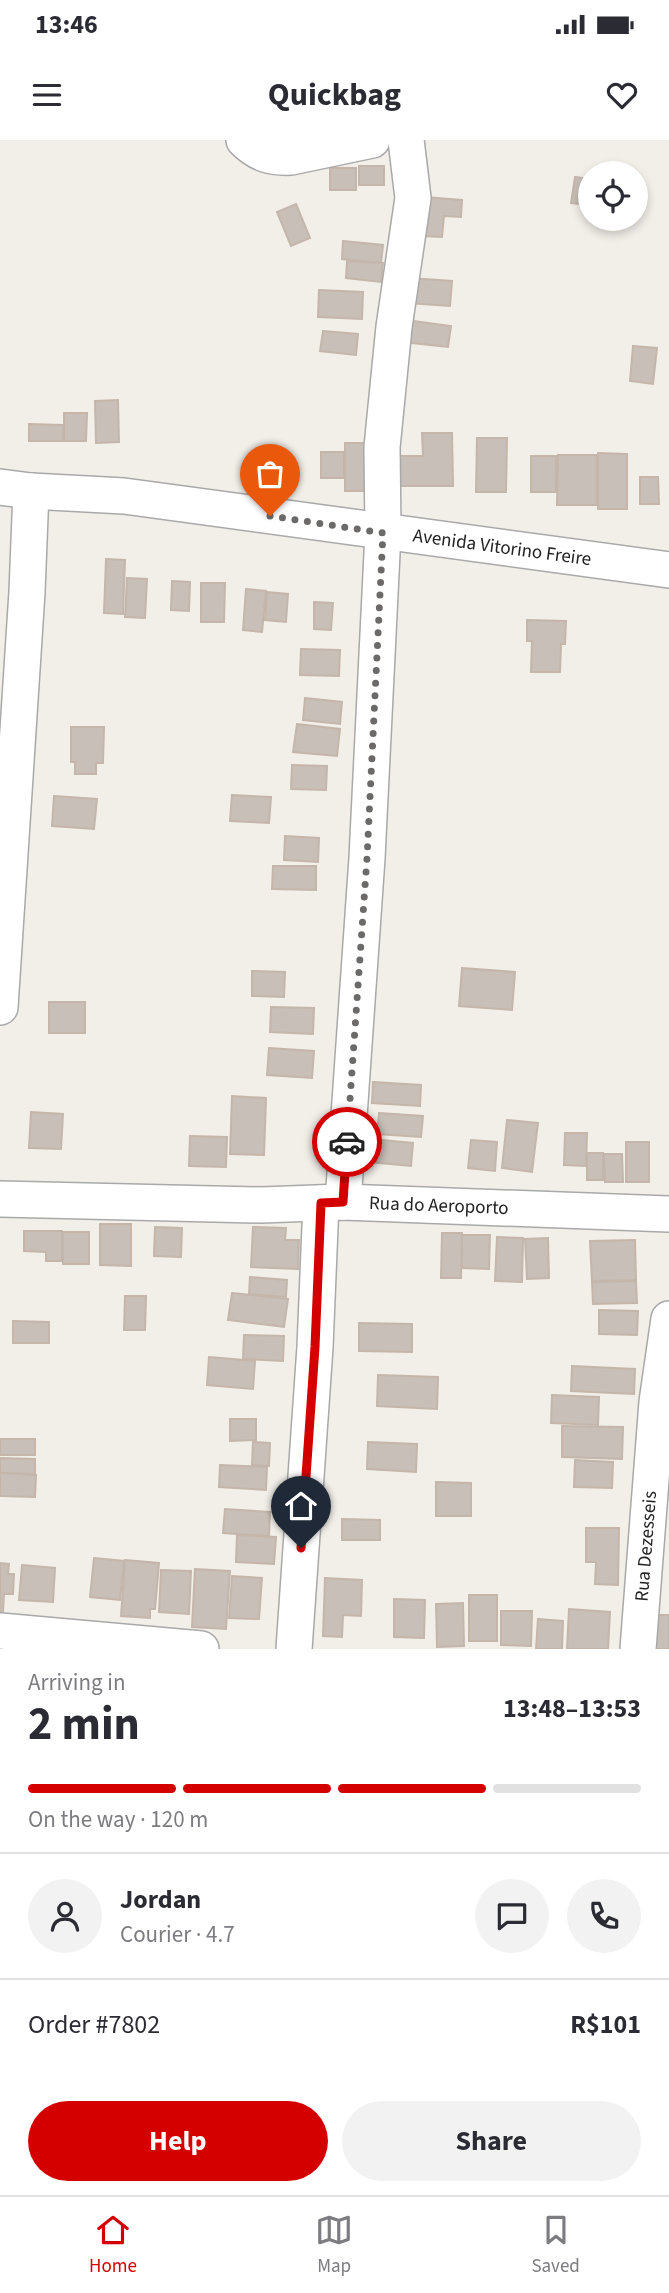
<!DOCTYPE html>
<meta charset="utf-8">
<style>
:root{--surface:#fff;--page:#f2f2f3;--text:#2b2b33;--muted:#7c7c81;--line:#e1e1e2;--accent:#d40000}
body{margin:0;font-family:"Source Sans 3",sans-serif;background:var(--page);color:var(--text);height:100vh;display:flex;flex-direction:column;font-size:26px;white-space:nowrap}
*{box-sizing:border-box;margin:0}
p{font-size:23px;color:var(--muted)}
.icon{flex:none;width:38px;height:38px;fill:none;stroke:currentColor;stroke-width:2;stroke-linecap:round;stroke-linejoin:round}
.map{position:relative;height:1509px;overflow:hidden}
.details{display:flex;flex-direction:column;background:var(--surface);flex:1}
.details>*{flex:none}
.tools{position:absolute;left:578px;top:21px;display:grid;gap:14px}
.tools a{display:grid;place-items:center;width:70px;height:70px;border-radius:50%;background:var(--surface);box-shadow:0 4px 10px #0003;font-size:35px}
.pin{position:absolute;display:grid;place-items:center;width:60px;height:60px;color:#fff;margin:-72px -30px;border-radius:50% 50% 50% 0;rotate:-45deg;box-shadow:0 0 7px #0007}
.pin .icon{rotate:45deg}
.courier{position:absolute;display:grid;place-items:center;width:70px;height:70px;margin:-35px;border:5px solid #d40000;border-radius:50%;background:#fff;color:#222;box-shadow:0 2px 9px #0007}
.overview em{font-style:normal;font-weight:700}
.overview div{display:flex;flex-direction:column-reverse}
.overview{display:flex;align-items:center;justify-content:space-between;height:119px;padding:0 28px}
h1{font-size:46px;font-weight:700;line-height:52px}
.bar{display:grid;grid-template-columns:repeat(4,1fr);gap:10px 7px;align-content:center;height:84px;padding:0 28px}
.bar i{height:9px;border-radius:5px;background:var(--line)}
.bar .selected{background:var(--accent)}
.bar p{grid-column:span 4}
.line{display:flex;align-items:center;gap:18px;padding:0 28px;border-top:2px solid var(--line)}
.line div{flex:1}
.round{display:grid;place-items:center;flex:none;width:74px;height:74px;border-radius:37px;background:var(--page)}
.cta{display:flex;gap:14px;margin-top:auto;padding:14px 28px}
.cta a{flex:1;height:80px;border-radius:42px;background:var(--accent);color:#fff;font-size:28px;font-weight:700;line-height:80px;text-align:center}
.cta a+a{background:var(--page);color:var(--text)}
.status{display:flex;justify-content:space-between;align-items:center;height:49px;padding:0 35px;background:var(--surface);direction:ltr}
.status svg{height:19px;fill:currentColor}
header{display:flex;justify-content:space-between;align-items:center;height:91px;padding:0 28px;background:var(--surface);font-size:32px;font-weight:700}
.menu{display:flex;justify-content:space-around;align-items:center;height:98px;border-top:2px solid var(--line);background:var(--surface);font-size:19px;color:var(--muted)}
.menu a{display:grid;justify-items:center;gap:4px}
.menu .selected{color:var(--accent)}
.map>svg:first-child{display:block}
</style>
<div class="status"><b>13:46</b><svg viewBox="0 0 49 12"><path d="M0 12V9h3v3zM5 12V6h3v6zM10 12V3h3v9zM15 12V0h3v12zM26 1h20v11H26zM47 4h2v5h-2z"/></svg></div>
<header><svg class="icon" aria-label="menu" viewBox="0 0 24 24"><path d="M4 6h16M4 12h16M4 18h16"/></svg>Quickbag<svg class="icon" aria-label="heart" viewBox="0 0 24 24"><path d="M12 20l-8-8c-3-5 5-10 8-4 3-6 11-1 8 4z"/></svg></header>
<div class="map">
<svg width="669" height="1509" viewBox="0 0 669 1509">
<rect width="100%" height="100%" fill="#f2efe9"/>
<g fill="#c7bfb8" stroke="#c4b6ab" stroke-width="2">
<rect x="359" y="26" width="25" height="19"/>
<rect x="330" y="28" width="26" height="22"/>
<path d="M575,37L590,39V65L571,63Z"/>
<path d="M424,57L462,60L461,77L444,76L442,97L421,96Z"/>
<path d="M296,64L310,98L291,106L277,72Z"/>
<path d="M343,101L383,105L381,123L342,119Z"/>
<path d="M347,121L383,123L381,142L346,138Z"/>
<path d="M410,138L452,141L450,166L408,163Z"/>
<path d="M319,150L363,152L362,179L318,177Z"/>
<path d="M406,180L451,186L448,207L403,202Z"/>
<path d="M323,191L358,194L356,215L320,211Z"/>
<path d="M633,206L657,208L653,244L630,241Z"/>
<path d="M118,260L119,302L96,303L95,261Z"/>
<path d="M64,273H87L86,301H64Z"/>
<path d="M29,284L63,285V301H29Z"/>
<path d="M422,293H452L453,346H400V316H423Z"/>
<path d="M477,298H507L506,352H476Z"/>
<rect x="345" y="303" width="27" height="48"/>
<rect x="321" y="312" width="23" height="26"/>
<path d="M598,313L627,314V369H598Z"/>
<path d="M558,315H597V365H557Z"/>
<rect x="531" y="316" width="25" height="36"/>
<path d="M640,337H658L659,364H640Z"/>
<path d="M106,419L125,420L123,474L104,473Z"/>
<path d="M127,438L147,439L145,478L125,477Z"/>
<path d="M172,441L190,442L189,471L171,470Z"/>
<path d="M201,443H225L224,482H201Z"/>
<path d="M246,449L266,451L262,492L243,490Z"/>
<path d="M267,452L288,454L286,482L265,480Z"/>
<path d="M314,462L333,463L331,490L314,489Z"/>
<path d="M527,480L566,481L565,504H561L560,532H531L532,501H527Z"/>
<path d="M301,509L340,510L339,536L300,535Z"/>
<path d="M305,558L342,562L340,584L303,580Z"/>
<path d="M297,584L340,589L337,616L293,612Z"/>
<path d="M71,587H104L103,623H96V634H75V622H71Z"/>
<path d="M292,625L327,626L326,650L291,649Z"/>
<path d="M232,655L271,657L269,683L230,681Z"/>
<path d="M54,656L97,659L94,689L52,686Z"/>
<path d="M285,696L319,698L318,722L284,720Z"/>
<path d="M273,726H316V750L272,749Z"/>
<path d="M462,828L515,832L512,870L459,866Z"/>
<path d="M252,831L285,832L284,857L252,856Z"/>
<rect x="49" y="862" width="36" height="31"/>
<path d="M271,867L314,868L313,894L270,892Z"/>
<path d="M269,908L314,911L312,938L267,935Z"/>
<path d="M373,942L421,945L420,966L372,963Z"/>
<path d="M232,956L266,958L264,1015L230,1014Z"/>
<path d="M31,972L63,974L61,1009L29,1008Z"/>
<path d="M379,973L423,976L421,997L377,994Z"/>
<path d="M507,980L538,983L532,1032L502,1028Z"/>
<path d="M565,993H587L586,1026L564,1025Z"/>
<path d="M190,996L227,997L226,1027L189,1026Z"/>
<path d="M371,999L413,1003L411,1026L369,1022Z"/>
<path d="M471,1000L497,1002L495,1031L468,1028Z"/>
<rect x="626" y="1002" width="23" height="40"/>
<rect x="587" y="1013" width="16" height="27"/>
<path d="M604,1014H622L623,1042H605Z"/>
<path d="M100,1084H131V1126L100,1125Z"/>
<path d="M155,1087L182,1088L181,1117L154,1116Z"/>
<path d="M253,1087L286,1088L285,1100H299L298,1129L251,1127Z"/>
<path d="M24,1091H62V1121H46V1112L24,1111Z"/>
<rect x="63" y="1092" width="26" height="32"/>
<path d="M442,1093H462L461,1138H441Z"/>
<path d="M462,1095H490L489,1129L462,1128Z"/>
<path d="M497,1097L523,1098L522,1142L495,1141Z"/>
<path d="M548,1098L549,1138L527,1139L525,1099Z"/>
<path d="M635,1100L636,1140L592,1141L590,1101Z"/>
<path d="M250,1137L287,1140L286,1157L249,1154Z"/>
<path d="M636,1141L637,1163L593,1164L592,1142Z"/>
<path d="M232,1153L288,1159L284,1187L228,1180Z"/>
<path d="M125,1156H146L145,1190H124Z"/>
<path d="M599,1170L638,1171L637,1195L599,1194Z"/>
<path d="M13,1181L49,1182V1203H13Z"/>
<path d="M359,1183L412,1184V1212L359,1211Z"/>
<path d="M244,1195L284,1196L283,1221L243,1219Z"/>
<path d="M209,1217L255,1221L253,1249L207,1245Z"/>
<path d="M572,1226L635,1229L634,1254L571,1251Z"/>
<path d="M378,1235L438,1237L437,1269L377,1266Z"/>
<path d="M552,1255L599,1257L598,1285L551,1283Z"/>
<path d="M230,1279H256V1300L230,1301Z"/>
<path d="M562,1286L623,1287L622,1319L562,1317Z"/>
<rect x="0" y="1299" width="35" height="16"/>
<path d="M253,1302L270,1303L269,1326L252,1325Z"/>
<path d="M368,1302L417,1304L416,1332L367,1329Z"/>
<path d="M0,1318L35,1319V1334L0,1333Z"/>
<path d="M575,1320L613,1322L612,1348L574,1347Z"/>
<path d="M220,1325L267,1327L266,1350L219,1347Z"/>
<path d="M0,1333L36,1335L35,1357L0,1356Z"/>
<path d="M436,1342L471,1343V1376H436Z"/>
<path d="M225,1369L270,1372L269,1396L223,1393Z"/>
<path d="M342,1379L380,1380V1400H342Z"/>
<path d="M586,1388H619L618,1445L595,1444L596,1422H586Z"/>
<path d="M237,1395L276,1397L274,1424L236,1422Z"/>
<path d="M94,1418L124,1421L120,1460L90,1457Z"/>
<path d="M125,1420L159,1423L155,1469H150V1478L121,1476Z"/>
<path d="M0,1423L9,1424L8,1434H14L13,1454H4L3,1472H0Z"/>
<path d="M22,1425L55,1428L53,1462L19,1460Z"/>
<path d="M195,1429L230,1431L226,1489L192,1487Z"/>
<path d="M161,1430L191,1431L189,1474L159,1472Z"/>
<path d="M232,1436L262,1438L259,1479L229,1478Z"/>
<path d="M325,1438L362,1440L361,1476L343,1475L342,1497L323,1496Z"/>
<rect x="469" y="1455" width="28" height="46"/>
<path d="M394,1459L425,1460L424,1498L394,1497Z"/>
<path d="M463,1463L464,1506L437,1507L436,1464Z"/>
<path d="M569,1469L610,1472L608,1509H567Z"/>
<path d="M501,1471H532L531,1506L501,1505Z"/>
<path d="M656,1475H669V1509H655Z"/>
<path d="M538,1479L563,1481L562,1509H536Z"/>
</g>
<g fill="none" stroke-linecap="round" stroke-linejoin="round">
<defs>
<g id="minor">
<path d="M244,0C258,14 271,18 291,17L372,0"/>
<path id="s1" d="M0,347L31,351L124,356L669,430"/>
<path d="M0,867L27,452L31,351"/>
<path id="s2" d="M0,1059L261,1065L343,1062L669,1074"/>
<path d="M343,1062L367,718L383,393L382,307L394,187L413,58L406,0"/>
<path d="M0,1491L201,1509"/>
<path d="M294,1509L315,1207L321,1063"/>
<path id="s3" d="M638,1509L657,1262L669,1179"/>
</g>
</defs>
<use href="#minor" stroke="#a9a9a9" stroke-width="38"/>
<use href="#minor" stroke="#fff" stroke-width="35"/>
</g>
<g fill="none" stroke-linecap="round" stroke-linejoin="round">
<path stroke="#6b6a68" stroke-width="7" stroke-dasharray="0 12.6" d="M270,376L383,393L367,718L347,1002"/>
<path stroke="#d40000" stroke-width="9" d="M301,1408L315,1207L321,1063L343,1062L347,1002"/>
</g>
<g text-anchor="middle" dominant-baseline="central" stroke-width="6" stroke-linejoin="round" paint-order="stroke">
<g font-size="19" fill="#222" stroke="#fff">
<text stroke="none"><textPath href="#s1" startOffset="506">Avenida Vitorino Freire</textPath></text>
<text stroke="none"><textPath href="#s2" startOffset="439">Rua do Aeroporto</textPath></text>
<text stroke="none"><textPath href="#s3" startOffset="103">Rua Dezesseis</textPath></text>
</g>
</g>
</svg>
<div class="tools">
<a><svg class="icon" aria-label="locate" viewBox="0 0 24 24"><circle cx="12" cy="12" r="6"/><path d="M12 2v4M12 18v4M2 12h4M18 12h4"/></svg></a>
</div>
<div class="pin" style="left:270px;top:376px;background:#ea580c"><svg class="icon" aria-label="bag" viewBox="0 0 24 24"><path d="M5 8h14l-1 12H6zM9 8a3 3 0 0 1 6 0"/></svg></div>
<div class="pin" style="left:301px;top:1408px;background:#1f2937"><svg class="icon" aria-label="home" viewBox="0 0 24 24"><path d="M3 11l9-7 9 7M6 9v11h12V9"/></svg></div>
<div class="courier" style="left:347px;top:1002px"><svg class="icon" aria-label="car" viewBox="0 0 24 24"><path d="M5 17H2v-5l4-1 3-4h7l3 4 3 1v5h-3M9 17h6M6 11h13"/><circle cx="7" cy="17" r="2"/><circle cx="17" cy="17" r="2"/></svg></div>
</div>
<section class="details">
<div class="overview"><div><h1>2 min</h1><p>Arriving in</p></div><em>13:48–13:53</em></div>
<div class="bar"><i class="selected"></i><i class="selected"></i><i class="selected"></i><i></i><p>On the way · 120 m</p></div>
<div class="line" style="height:126px"><a class="round"><svg class="icon" aria-label="person" viewBox="0 0 24 24"><circle cx="12" cy="8" r="4"/><path d="M4 21q1-7 8-7t8 7"/></svg></a><div><b>Jordan</b><p>Courier · 4.7</p></div><a class="round"><svg class="icon" aria-label="chat" viewBox="0 0 24 24"><path d="M4 5h16v11H9l-5 4z"/></svg></a><a class="round"><svg class="icon" aria-label="phone" viewBox="0 0 24 24"><path d="M5 4h4l2 5-3 2q2 4 5 5l2-3 5 2v4C11 20 4 13 5 4z"/></svg></a></div>
<div class="line" style="height:91px"><div>Order #7802</div><b>R$101</b></div>
<div class="cta"><a>Help</a><a>Share</a></div>
</section>
<nav class="menu">
<a class="selected"><svg class="icon" aria-label="home" viewBox="0 0 24 24"><path d="M3 11l9-7 9 7M6 9v11h12V9"/></svg>Home</a>
<a><svg class="icon" aria-label="map" viewBox="0 0 24 24"><path d="M3 6l6-2 6 2 6-2v14l-6 2-6-2-6 2zM9 4v14M15 6v14"/></svg>Map</a>
<a><svg class="icon" aria-label="saved" viewBox="0 0 24 24"><path d="M7 4h10v16l-5-4-5 4z"/></svg>Saved</a>
</nav>
